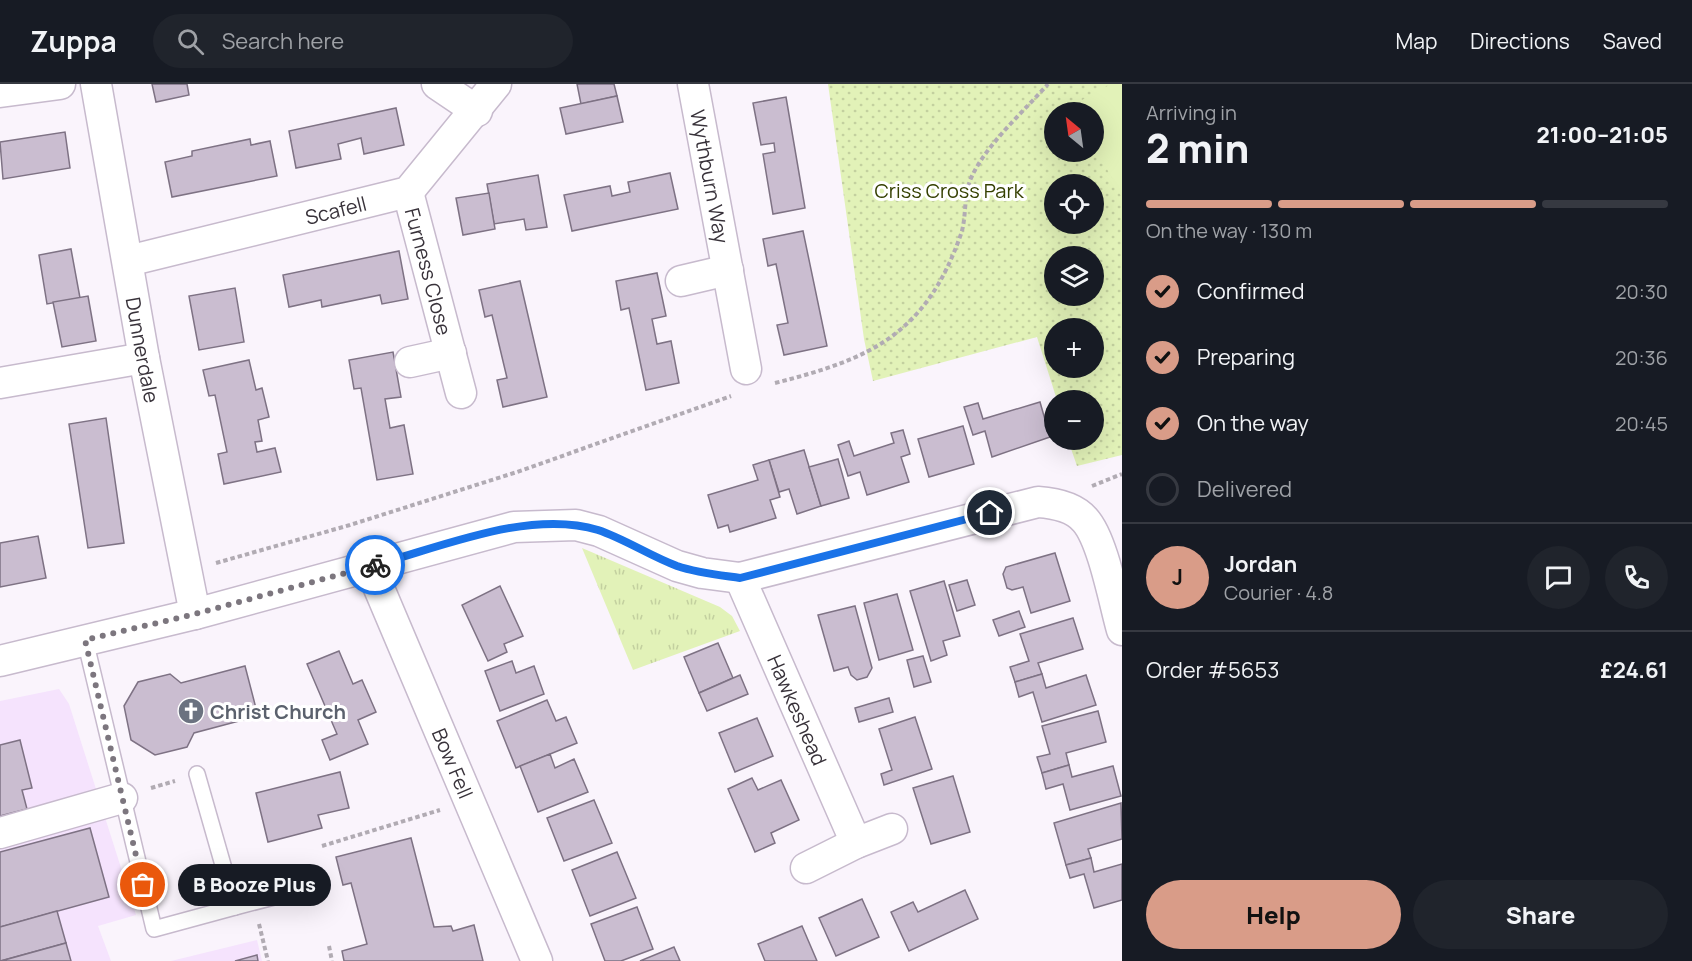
<!DOCTYPE html>
<meta charset="utf-8">
<style>
:root{--surface:#171b24;--page:#20242c;--text:#f1f3f6;--muted:#9ea1a6;--line:#363941;--accent:#d99c88}
body{margin:0;font-family:Manrope,sans-serif;background:var(--page);color:var(--text);height:100vh;display:flex;flex-direction:column;font-size:22px;white-space:nowrap}
*{box-sizing:border-box;margin:0}
p{font-size:20px;color:var(--muted)}
.icon{flex:none;width:33px;height:33px;fill:none;stroke:currentColor;stroke-width:2;stroke-linecap:round;stroke-linejoin:round}
.map{position:relative;flex:1;overflow:hidden}
.details{display:flex;flex-direction:column;background:var(--surface);width:570px}
.details>*{flex:none}
.needle{width:39px;rotate:331deg}
.fabs{position:absolute;left:1044px;top:18px;display:grid;gap:12px}
.fabs a{display:grid;place-items:center;width:60px;height:60px;border-radius:50%;background:var(--surface);box-shadow:0 6px 24px #0002;font-size:30px}
.pin{position:absolute;display:grid;place-items:center;width:51px;height:51px;color:#fff;margin:-26px;border:3px solid #fff;border-radius:50%;box-shadow:0 2px 6px #0007}
.courier{position:absolute;display:grid;place-items:center;width:60px;height:60px;margin:-30px;border:4px solid #1a73e8;border-radius:50%;background:#fff;color:#222;box-shadow:0 2px 8px #0007}
.bubble{position:absolute;height:42px;border-radius:21px;background:var(--surface);box-shadow:0 6px 24px #0002;font-size:20px;font-weight:800;line-height:42px;text-align:center}
.head em{font-style:normal;font-weight:800}
.head div{display:flex;flex-direction:column-reverse}
.head{display:flex;align-items:center;justify-content:space-between;height:102px;padding:0 24px}
h1{font-size:39px;font-weight:800;line-height:45px}
.bar{display:grid;grid-template-columns:repeat(4,1fr);gap:9px 6px;align-content:center;height:72px;padding:0 24px}
.bar i{height:8px;border-radius:4px;background:var(--line)}
.bar .on{background:var(--accent)}
.bar p{grid-column:span 4}
.line{display:flex;align-items:center;gap:15px;padding:0 24px;border-top:2px solid var(--line)}
.line div{flex:1}
.round{display:grid;place-items:center;flex:none;width:63px;height:63px;border-radius:32px;background:var(--page)}
ol{padding:0 24px;list-style:none}
li{display:flex;align-items:center;gap:18px;height:66px}
li p{margin-inline-start:auto}
li .icon{padding:6px;border-radius:50%;background:var(--accent);color:#111;stroke-width:4}
li:last-child{color:var(--muted)}
li i{width:33px;height:33px;border:3px solid var(--line);border-radius:50%}
.cta{display:flex;gap:12px;margin-top:auto;padding:12px 24px}
.cta a{flex:1;height:69px;border-radius:36px;background:var(--accent);color:#111;font-size:24px;font-weight:800;line-height:69px;text-align:center}
.cta a+a{background:var(--page);color:var(--text)}
header{display:flex;align-items:center;gap:36px;box-sizing:border-box;height:84px;padding:0 30px;background:var(--surface);border-bottom:2px solid var(--line)}
header strong{font-size:28px}
nav{display:flex;gap:33px;margin-inline-start:auto;font-size:21px}
.search{width:420px;height:54px;background:var(--page);display:flex;align-items:center;gap:15px;box-sizing:border-box;padding:0 21px;border-radius:33px;color:var(--muted);font-size:22px}
main{display:flex;flex:1;min-height:0}
.map>svg:first-child{display:block}
</style>
<header>
<strong>Zuppa</strong>
<div class="search"><svg class="icon" aria-label="search" viewBox="0 0 24 24"><circle cx="10" cy="10" r="6"/><path d="M15 15l6 6"/></svg>Search here</div>
<nav><a>Map</a><a>Directions</a><a>Saved</a></nav>
</header>
<main>
<div class="map">
<svg width="1122" height="877" viewBox="0 0 1122 877">
<defs>
<pattern id="grass-tufts" width="24" height="20" patternUnits="userSpaceOnUse" patternTransform="scale(1.5)"><rect width="24" height="20" fill="#e2f2b8"/><path d="M3 7l-1-3M5 7V3M7 7l1-3M15 17l-1-3M17 17v-4M19 17l1-3" fill="none" stroke="#c3d09f"/></pattern>
<pattern id="park-dots" width="8" height="8" patternUnits="userSpaceOnUse" patternTransform="scale(1.5)"><rect width="8" height="8" fill="#e2f2b8"/><path d="M2 2h.1M6 6h.1" fill="none" stroke="#c3d09f" stroke-width="1.8" stroke-linecap="round"/></pattern>
</defs>
<rect width="100%" height="100%" fill="#faf4fc"/>
<g fill="#f5e3fd">
<path d="M59,605L69,620L136,831L98,842L111,877H0V617Z"/>
<path d="M257,856L262,877H171Z"/>
</g>
<path fill="url(#grass-tufts)" d="M582,464L720,523L732,532L740,547L633,586Z"/>
<path fill="url(#park-dots)" fill-rule="evenodd" d="M828,0H1122V371L1077,382L1068,356H1094V316H1057L1037,253L873,297L864,255ZM1054,28H1094V68H1054ZM1054,100H1094V140H1054ZM1054,172H1094V212H1054ZM1054,244H1094V284H1054Z"/>
<path fill="#e2f2b8" d="M1111,0H1122V114L1094,60V28H1077L1073,21Z"/>
<g fill="#cabdd0" stroke="#7e7284" stroke-width="1.5">
<path d="M152,0H187L189,11L156,18Z"/>
<path d="M577,0H614L617,12L581,20Z"/>
<path d="M617,12L623,38L566,50L560,24Z"/>
<path d="M786,13L805,124L773,130L763,70L775,68L774,59L761,61L753,19Z"/>
<path d="M396,24L404,61L364,70L361,54L338,60L341,75L296,84L289,47Z"/>
<path d="M65,48L70,84L3,95L0,58Z"/>
<path d="M250,55L251,61L270,57L277,92L172,113L165,78L192,72V67Z"/>
<path d="M670,89L678,125L572,147L564,111L610,102L612,112L630,108L628,98Z"/>
<path d="M538,91L547,143L526,146L524,135L494,140L487,100Z"/>
<path d="M489,109L495,145L463,151L456,114Z"/>
<path d="M803,147L827,262L784,271L777,241L788,239L776,180L768,182L763,155Z"/>
<path d="M71,165L80,214L47,220L39,171Z"/>
<path d="M399,167L408,215L382,220L380,211L322,223L321,216L289,223L283,191Z"/>
<path d="M657,189L666,232L652,235L657,260L671,257L679,299L646,306L629,224L621,226L616,197Z"/>
<path d="M520,197L547,313L503,323L497,296L507,294L492,231L485,233L479,206Z"/>
<path d="M235,204L244,258L199,266L189,212Z"/>
<path d="M88,212L96,257L62,263L53,218Z"/>
<path d="M393,268L401,313L385,315L390,344L404,341L413,390L377,396L361,304L354,305L349,276Z"/>
<path d="M249,276L256,306L262,304L269,333L258,336L262,357L255,358L257,368L275,364L281,388L224,400L218,370L227,368L215,311L209,312L203,286Z"/>
<path d="M1040,318L1050,353L992,373L985,347L973,351L964,323L978,319L983,335Z"/>
<path d="M106,334L124,459L88,464L69,340Z"/>
<path d="M963,342L974,380L929,393L918,355Z"/>
<path d="M903,346L910,370L901,373L909,398L867,411L860,388L848,392L838,361L849,357L854,372L894,359L891,349Z"/>
<path d="M804,366L821,422L797,430L789,405L779,408L769,376Z"/>
<path d="M838,375L849,414L821,422L809,383Z"/>
<path d="M769,376L780,413L770,416L776,434L730,448L728,441L718,444L708,411L758,396L753,381Z"/>
<path d="M38,452L46,494L0,503V459Z"/>
<path d="M1055,469L1070,517L1031,529L1023,503L1012,506L1007,504L1003,490L1006,483Z"/>
<path d="M967,496L975,521L957,527L949,501Z"/>
<path d="M944,497L960,552L943,557L947,571L931,577L910,507Z"/>
<path d="M500,502L523,552L504,560L507,568L488,577L462,521Z"/>
<path d="M897,510L913,566L879,576L864,519Z"/>
<path d="M855,522L872,584L867,593L857,596L851,591L848,583L834,587L818,531Z"/>
<path d="M1019,527L1025,543L999,552L993,536Z"/>
<path d="M1073,534L1083,565L1038,579L1042,590L1015,598L1010,583L1029,577L1020,550Z"/>
<path d="M718,559L733,594L699,609L684,573Z"/>
<path d="M339,567L353,600L362,596L376,628L358,636L368,660L330,676L322,656L337,650L307,580Z"/>
<path d="M923,572L931,598L914,603L907,576Z"/>
<path d="M512,577L516,589L534,582L544,610L500,627L485,587Z"/>
<path d="M245,582L258,632L194,649L187,663L155,671L131,656L124,622L138,598L170,590L181,599Z"/>
<path d="M1042,590L1046,604L1086,591L1096,621L1042,638L1033,608L1019,613L1015,598Z"/>
<path d="M740,591L748,610L707,627L699,609Z"/>
<path d="M889,614L893,628L859,638L855,624Z"/>
<path d="M547,616L556,637L566,633L577,659L516,684L497,637Z"/>
<path d="M1098,627L1106,658L1066,669L1069,681L1042,689L1037,673L1050,670L1042,642Z"/>
<path d="M915,633L932,685L884,701L881,690L892,686L879,645Z"/>
<path d="M757,634L773,672L735,688L719,649Z"/>
<path d="M20,656L32,704L22,706L27,725L0,732V661Z"/>
<path d="M550,670L555,684L574,675L588,708L538,728L520,682Z"/>
<path d="M1069,681L1072,693L1113,682L1121,712L1070,726L1063,700L1046,705L1042,689Z"/>
<path d="M340,688L349,724L318,731L322,744L268,758L256,709Z"/>
<path d="M953,692L970,748L931,760L913,704Z"/>
<path d="M752,694L758,706L781,696L799,736L771,749L775,759L755,768L728,705Z"/>
<path d="M594,716L612,759L564,777L547,734Z"/>
<path d="M1121,719L1122,755L1088,765L1091,774L1066,781L1054,739Z"/>
<path d="M90,744L109,813L0,843V768Z"/>
<path d="M411,754L434,843L451,842L453,847L474,841L483,877H344L342,867L367,860L351,799L343,801L336,773Z"/>
<path d="M617,768L636,814L590,832L572,786Z"/>
<path d="M1091,774L1094,788L1122,780V816L1094,824L1084,790L1070,794L1066,781Z"/>
<path d="M965,806L978,835L909,867L891,828L913,818L918,828Z"/>
<path d="M862,815L879,853L836,872L819,834Z"/>
<path d="M637,823L653,865L621,877H605L591,840Z"/>
<path d="M57,827L66,859L0,877V843Z"/>
<path d="M802,842L817,877H765L758,860Z"/>
<path d="M66,859L71,877H1Z"/>
<path d="M674,863L680,877H640Z"/>
<path d="M257,871L258,877H235Z"/>
</g>
<g fill="none" stroke-linecap="round" stroke-linejoin="round">
<defs>
<g id="lane">
<path d="M85,556L154,845L235,823L197,690"/>
<path d="M235,823L320,801"/>
</g>
<g id="street">
<path id="s1" d="M96,0L144,274L195,530"/>
<path d="M437,0L477,27"/>
<path id="s2" d="M693,0L746,285"/>
<path d="M0,8L60,0"/>
<path id="s3" d="M408,108L461,309"/>
<path id="s4" d="M128,177L408,108L496,0"/>
<path d="M681,197L728,186"/>
<path d="M410,278L451,269"/>
<path d="M0,299L144,274"/>
<path id="s5" d="M370,483L537,877"/>
<path id="s6" d="M740,494L856,759"/>
<path d="M0,577L195,530L514,443L576,441L599,447L677,482L702,489L740,494L1038,418C1053,419 1074,423 1085,436C1103,456 1114,518 1122,546"/>
<path d="M0,749L122,714"/>
<path d="M806,784L856,759L892,745"/>
</g>
</defs>
<use href="#lane" stroke="#c7bacd" stroke-width="18"/>
<use href="#street" stroke="#c7bacd" stroke-width="33"/>
<g stroke="#b1abb3" stroke-width="4" stroke-dasharray="4.5 3" stroke-linecap="butt">
<path d="M775,299C871,275 926,250 961,150C967,132 963,110 972,92C987,60 1024,27 1048,0"/>
<path d="M1092,402L1122,390"/>
<path d="M216,479L350,441L517,388L731,312"/>
<path d="M151,704L175,697"/>
<path d="M322,762L440,726"/>
<path d="M259,840L268,877"/>
<path d="M329,862L332,877"/>
</g>
<use href="#lane" stroke="#fff" stroke-width="15"/>
<use href="#street" stroke="#fff" stroke-width="30"/>
</g>
<g fill="none" stroke-linecap="round" stroke-linejoin="round">
<path stroke="#7c767e" stroke-width="6" stroke-dasharray="0 10.8" d="M143,801L85,556L195,530L375,481"/>
<path stroke="#1a73e8" stroke-width="8" d="M375,481C441,463 530,425 598,446C625,455 650,472 677,482C698,489 719,491 740,494L990,429"/>
</g>
<defs>
<symbol id="church-disc" viewBox="-11 -11 22 22"><circle r="9.5" fill="#6b7280" stroke="#fff"/><path d="M-1.2-6h2.4v3.5h3.3v2.4h-3.3V6h-2.4V-.1h-3.3v-2.4h3.3Z" fill="#fff"/></symbol>
</defs>
<g fill-rule="evenodd">
<use href="#church-disc" x="176" y="612" width="30" height="30"/>
</g>
<g text-anchor="middle" dominant-baseline="central" stroke-width="6" stroke-linejoin="round" paint-order="stroke">
<g font-size="20" fill="#38323a" stroke="#fff">
<text stroke="none"><textPath href="#s2" startOffset="94">Wythburn Way</textPath></text>
<text stroke="none"><textPath href="#s4" startOffset="214">Scafell</textPath></text>
<text stroke="none"><textPath href="#s3" startOffset="82">Furness Close</textPath></text>
<text stroke="none"><textPath href="#s1" startOffset="270">Dunnerdale</textPath></text>
<text stroke="none"><textPath href="#s6" startOffset="144">Hawkeshead</textPath></text>
<text stroke="none"><textPath href="#s5" startOffset="213">Bow Fell</textPath></text>
</g>
<g font-size="20" fill="#354000" stroke="#fff">
<text x="949" y="106">Criss Cross Park</text>
</g>
<g font-size="20" font-weight="bold" fill="#5b616d" stroke="#fff" text-anchor="start">
<text x="210" y="627">Christ Church</text>
</g>
</g>
</svg>
<div class="fabs">
<a><svg class="needle" viewBox="-14 -14 28 28"><path d="M0-13l5 13h-10z" fill="#e53935"/><path d="M0 13l5-13h-10z" fill="#9ea1a6"/></svg></a>
<a><svg class="icon" aria-label="locate" viewBox="0 0 24 24"><circle cx="12" cy="12" r="6"/><path d="M12 2v4M12 18v4M2 12h4M18 12h4"/></svg></a>
<a><svg class="icon" aria-label="layers" viewBox="0 0 24 24"><path d="M12 4l9 5-9 5-9-5zM3 14l9 5 9-5"/></svg></a>
<a>+</a>
<a>−</a>
</div>
<div class="pin" style="left:143px;top:801px;background:#ea580c"><svg class="icon" aria-label="bag" viewBox="0 0 24 24"><path d="M5 8h14l-1 12H6zM9 8a3 3 0 0 1 6 0"/></svg></div>
<div class="pin" style="left:990px;top:429px;background:#1f2937"><svg class="icon" aria-label="home" viewBox="0 0 24 24"><path d="M3 11l9-7 9 7M6 9v11h12V9"/></svg></div>
<div class="courier" style="left:375px;top:481px"><svg class="icon" aria-label="bike" viewBox="0 0 24 24"><circle cx="6" cy="16" r="4"/><circle cx="18" cy="16" r="4"/><path d="M6 16l4-8h5l3 8M10 8l3 8H6M13 5h3"/></svg></div>
<div class="bubble" style="left:178px;top:780px;width:153px">B Booze Plus</div>
</div>
<section class="details">
<div class="head"><div><h1>2 min</h1><p>Arriving in</p></div><em>21:00–21:05</em></div>
<div class="bar"><i class="on"></i><i class="on"></i><i class="on"></i><i></i><p>On the way · 130 m</p></div>
<ol>
<li><svg class="icon" aria-label="check" viewBox="0 0 24 24"><path d="M5 12l5 5 9-10"/></svg>Confirmed<p>20:30</p></li>
<li><svg class="icon" aria-label="check" viewBox="0 0 24 24"><path d="M5 12l5 5 9-10"/></svg>Preparing<p>20:36</p></li>
<li><svg class="icon" aria-label="check" viewBox="0 0 24 24"><path d="M5 12l5 5 9-10"/></svg>On the way<p>20:45</p></li>
<li><i></i>Delivered</li>
</ol>
<div class="line" style="height:108px"><b class="round" style="background:var(--accent);color:#111">J</b><div><b>Jordan</b><p>Courier · 4.8</p></div><a class="round"><svg class="icon" aria-label="chat" viewBox="0 0 24 24"><path d="M4 5h16v11H9l-5 4z"/></svg></a><a class="round"><svg class="icon" aria-label="phone" viewBox="0 0 24 24"><path d="M5 4h4l2 5-3 2q2 4 5 5l2-3 5 2v4C11 20 4 13 5 4z"/></svg></a></div>
<div class="line" style="height:78px"><div>Order #5653</div><b>£24.61</b></div>
<div class="cta"><a>Help</a><a>Share</a></div>
</section>
</main>
